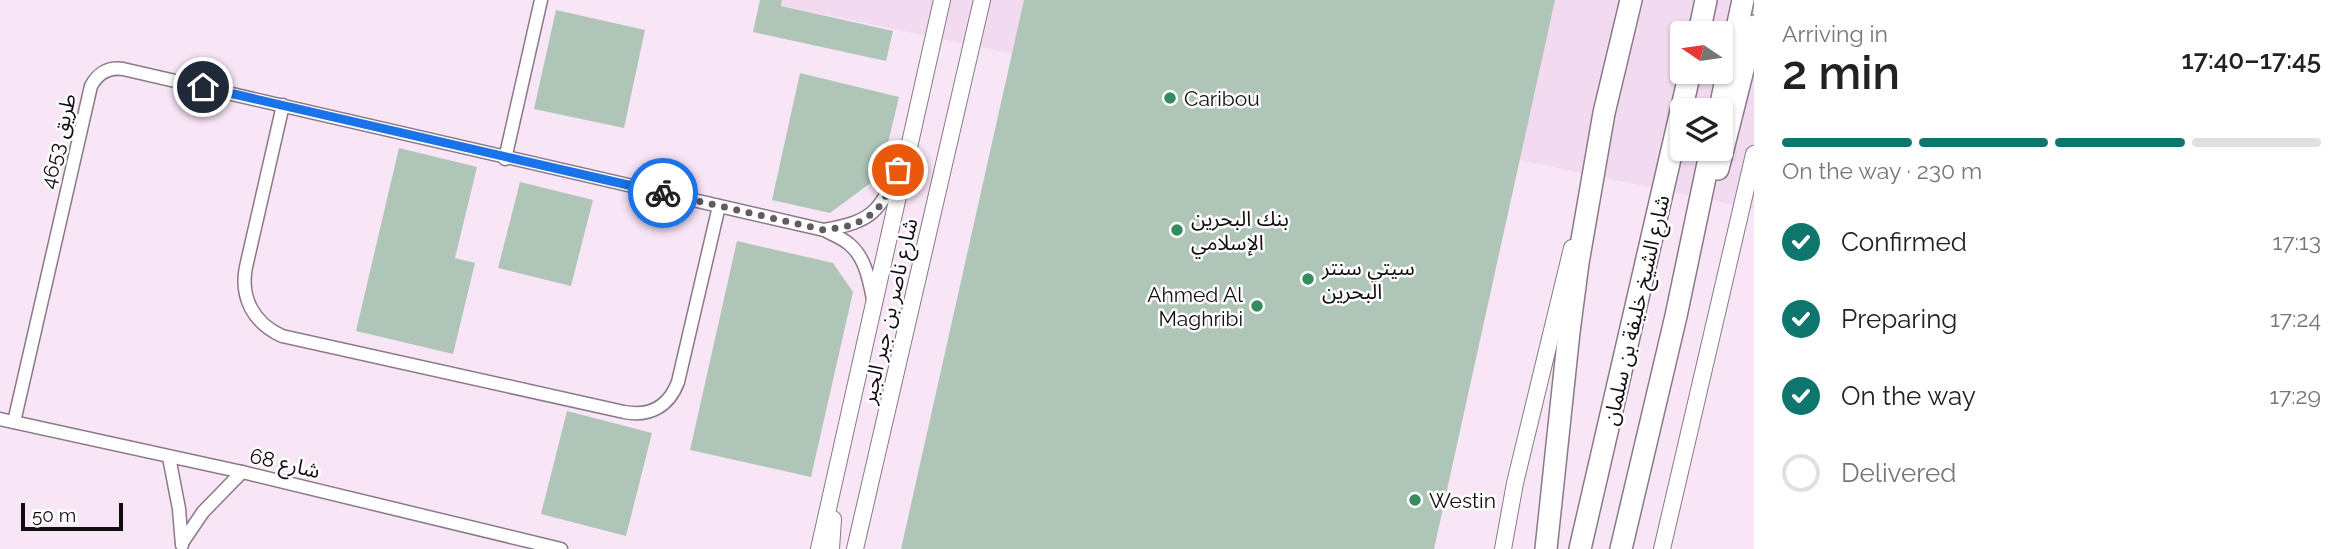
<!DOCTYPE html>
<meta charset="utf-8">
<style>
:root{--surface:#fff;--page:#f6f6f6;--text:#222;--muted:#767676;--line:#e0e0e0;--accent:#0f766e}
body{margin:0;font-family:Raleway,"Noto Sans Arabic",sans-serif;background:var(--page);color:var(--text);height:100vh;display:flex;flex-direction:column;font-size:26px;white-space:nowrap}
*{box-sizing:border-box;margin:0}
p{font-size:23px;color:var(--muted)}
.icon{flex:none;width:38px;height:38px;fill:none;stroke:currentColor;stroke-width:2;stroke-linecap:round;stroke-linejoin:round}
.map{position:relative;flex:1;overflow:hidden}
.sheet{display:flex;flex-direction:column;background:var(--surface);width:595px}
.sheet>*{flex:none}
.needle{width:46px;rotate:283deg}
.controls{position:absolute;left:1670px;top:21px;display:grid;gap:14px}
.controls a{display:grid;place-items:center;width:63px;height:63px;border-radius:7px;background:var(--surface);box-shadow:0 2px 5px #0004;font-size:35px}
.scale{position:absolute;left:21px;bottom:18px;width:102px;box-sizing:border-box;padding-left:7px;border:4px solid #130d12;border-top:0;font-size:19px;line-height:24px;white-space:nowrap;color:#130d12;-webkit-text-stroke:5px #fff;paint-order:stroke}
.pin{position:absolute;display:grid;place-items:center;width:60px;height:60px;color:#fff;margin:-30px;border:4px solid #fff;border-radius:50%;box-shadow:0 2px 7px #0007}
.courier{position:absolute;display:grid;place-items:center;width:70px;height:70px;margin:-35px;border:5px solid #1a73e8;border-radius:50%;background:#fff;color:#222;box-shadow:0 2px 9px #0007}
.headline em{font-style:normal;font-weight:600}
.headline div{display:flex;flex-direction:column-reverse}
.headline{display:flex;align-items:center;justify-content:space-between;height:119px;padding:0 28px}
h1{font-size:46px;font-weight:600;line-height:52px}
.bar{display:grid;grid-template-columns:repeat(4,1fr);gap:10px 7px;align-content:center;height:84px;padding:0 28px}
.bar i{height:9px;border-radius:5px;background:var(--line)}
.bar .selected{background:var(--accent)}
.bar p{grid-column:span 4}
ol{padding:0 28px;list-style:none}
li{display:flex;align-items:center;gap:21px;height:77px}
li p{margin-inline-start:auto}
li .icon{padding:7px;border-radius:50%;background:var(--accent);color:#fff;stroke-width:4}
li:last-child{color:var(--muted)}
li i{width:38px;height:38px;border:4px solid var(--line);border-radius:50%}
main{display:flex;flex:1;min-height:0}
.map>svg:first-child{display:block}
</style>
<main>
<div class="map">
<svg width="1754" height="549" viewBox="0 0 1754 549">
<rect width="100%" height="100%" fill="#f8e6f7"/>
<path fill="#f2daf1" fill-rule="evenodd" d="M755,0H1754V209ZM1682,33H1720V72H1682ZM1682,110H1720V149H1682Z"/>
<g fill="#afc5b7">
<path d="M760,0H782L781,6L893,31L886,61L753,32Z"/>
<path d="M1024,0H1555L1434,549H901Z"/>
<path d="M556,10L645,30L624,128L534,109Z"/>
<path d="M800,73L899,97L880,176L830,213L772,200Z"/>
<path d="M399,148L477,167L455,258L475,263L453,354L356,331Z"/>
<path d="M520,182L593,200L571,286L498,268Z"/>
<path d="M737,241L833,263L853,292L811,477L690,450Z"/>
<path d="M567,411L652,433L626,536L541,514Z"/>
</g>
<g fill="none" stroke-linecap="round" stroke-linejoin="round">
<defs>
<g id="street">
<path d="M283,105L246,267C240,297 253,323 282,336L624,412C650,417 669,406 678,382L719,206"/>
<path d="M505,159L541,0"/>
<path d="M824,230C876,221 879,210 901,165"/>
<path d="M0,419L242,472L561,549"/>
<path d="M14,422L91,86C98,73 109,67 123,69L824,230C832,234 842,238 849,244C865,257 869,279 873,299"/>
<path d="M169,457L179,509L182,545"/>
<path d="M182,543L203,512L242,472"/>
</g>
<g id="secondary">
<path d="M819,549L942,0"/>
<path d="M831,549L833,519"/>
<path d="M855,549L982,0"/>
<path d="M1503,549L1515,483L1572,248"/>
<path d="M1662,549L1754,154"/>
</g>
<g id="highway">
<path d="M1699,33L1706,0"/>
<path d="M1720,108L1743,0"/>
<path d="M1718,169L1754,26"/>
<path d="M1546,549L1569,332L1578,263L1604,113L1631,0"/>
<path d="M1580,549L1690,72"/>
<path d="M1621,549L1676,316L1711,149"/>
</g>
</defs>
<use href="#street" stroke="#8a7a89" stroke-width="15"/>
<use href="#secondary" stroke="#8a7a89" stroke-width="18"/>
<use href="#highway" stroke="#8a7a89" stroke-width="24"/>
<use href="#street" stroke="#fff" stroke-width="12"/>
<use href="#secondary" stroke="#fff" stroke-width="16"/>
<use href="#highway" stroke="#fff" stroke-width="21"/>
</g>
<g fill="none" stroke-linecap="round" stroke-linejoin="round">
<path stroke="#635962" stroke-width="7" stroke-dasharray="0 12.6" d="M663,193L824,230L854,225L870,215L882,204L898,170"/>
<path stroke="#1a73e8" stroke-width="9" d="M203,87L663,193"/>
</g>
<g fill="#368b5f" stroke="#fff" stroke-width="2.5">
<circle cx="1170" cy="98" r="7"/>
<circle cx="1177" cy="230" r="7"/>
<circle cx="1308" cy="279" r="7"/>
<circle cx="1257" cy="306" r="7"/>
<circle cx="1415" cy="500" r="7"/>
</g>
<g text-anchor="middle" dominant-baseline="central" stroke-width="5" stroke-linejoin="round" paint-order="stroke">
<g font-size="21" fill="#130d12" stroke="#fff" text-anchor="start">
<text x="1184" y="98">Caribou</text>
<text x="1191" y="218">بنك البحرين<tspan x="1191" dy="24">الإسلامي</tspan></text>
<text x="1322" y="267">سيتي سنتر<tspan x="1322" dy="24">البحرين</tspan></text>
<text x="1243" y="294" text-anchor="end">Ahmed Al<tspan x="1243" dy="24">Maghribi</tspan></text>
<text x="1429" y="500">Westin</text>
</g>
<g font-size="21" fill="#130d12" stroke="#fff">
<text transform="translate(58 141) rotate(-77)">طريق 4653</text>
<text transform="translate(1636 310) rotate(-77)">شارع الشيخ خليفة بن سلمان</text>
<text transform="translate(889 311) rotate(-77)">شارع ناصر بن جبر الجبر</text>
<text transform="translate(285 463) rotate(13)">شارع 68</text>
</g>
</g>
</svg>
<div class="controls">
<a><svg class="needle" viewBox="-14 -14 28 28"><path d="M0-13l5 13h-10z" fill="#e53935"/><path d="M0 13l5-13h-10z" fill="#767676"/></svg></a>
<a><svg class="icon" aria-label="layers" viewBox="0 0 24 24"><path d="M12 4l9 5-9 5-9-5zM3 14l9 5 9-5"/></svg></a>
</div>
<div class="scale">50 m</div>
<div class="pin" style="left:898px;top:170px;background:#ea580c"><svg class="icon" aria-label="bag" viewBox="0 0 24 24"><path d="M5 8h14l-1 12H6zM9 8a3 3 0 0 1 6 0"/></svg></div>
<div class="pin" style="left:203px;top:87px;background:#1f2937"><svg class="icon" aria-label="home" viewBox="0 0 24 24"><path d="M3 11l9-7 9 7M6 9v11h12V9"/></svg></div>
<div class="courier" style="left:663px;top:193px"><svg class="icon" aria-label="bike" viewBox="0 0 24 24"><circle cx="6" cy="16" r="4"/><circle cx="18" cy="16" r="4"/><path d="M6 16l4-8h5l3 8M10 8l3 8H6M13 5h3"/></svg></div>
</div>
<section class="sheet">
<div class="headline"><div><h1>2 min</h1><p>Arriving in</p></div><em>17:40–17:45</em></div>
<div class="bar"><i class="selected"></i><i class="selected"></i><i class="selected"></i><i></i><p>On the way · 230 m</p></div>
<ol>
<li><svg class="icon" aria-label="check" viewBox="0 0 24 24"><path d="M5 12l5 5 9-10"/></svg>Confirmed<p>17:13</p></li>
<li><svg class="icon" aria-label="check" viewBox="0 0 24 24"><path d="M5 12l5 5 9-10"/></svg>Preparing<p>17:24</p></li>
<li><svg class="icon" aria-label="check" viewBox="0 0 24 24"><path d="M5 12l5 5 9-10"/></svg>On the way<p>17:29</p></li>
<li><i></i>Delivered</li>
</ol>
</section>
</main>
